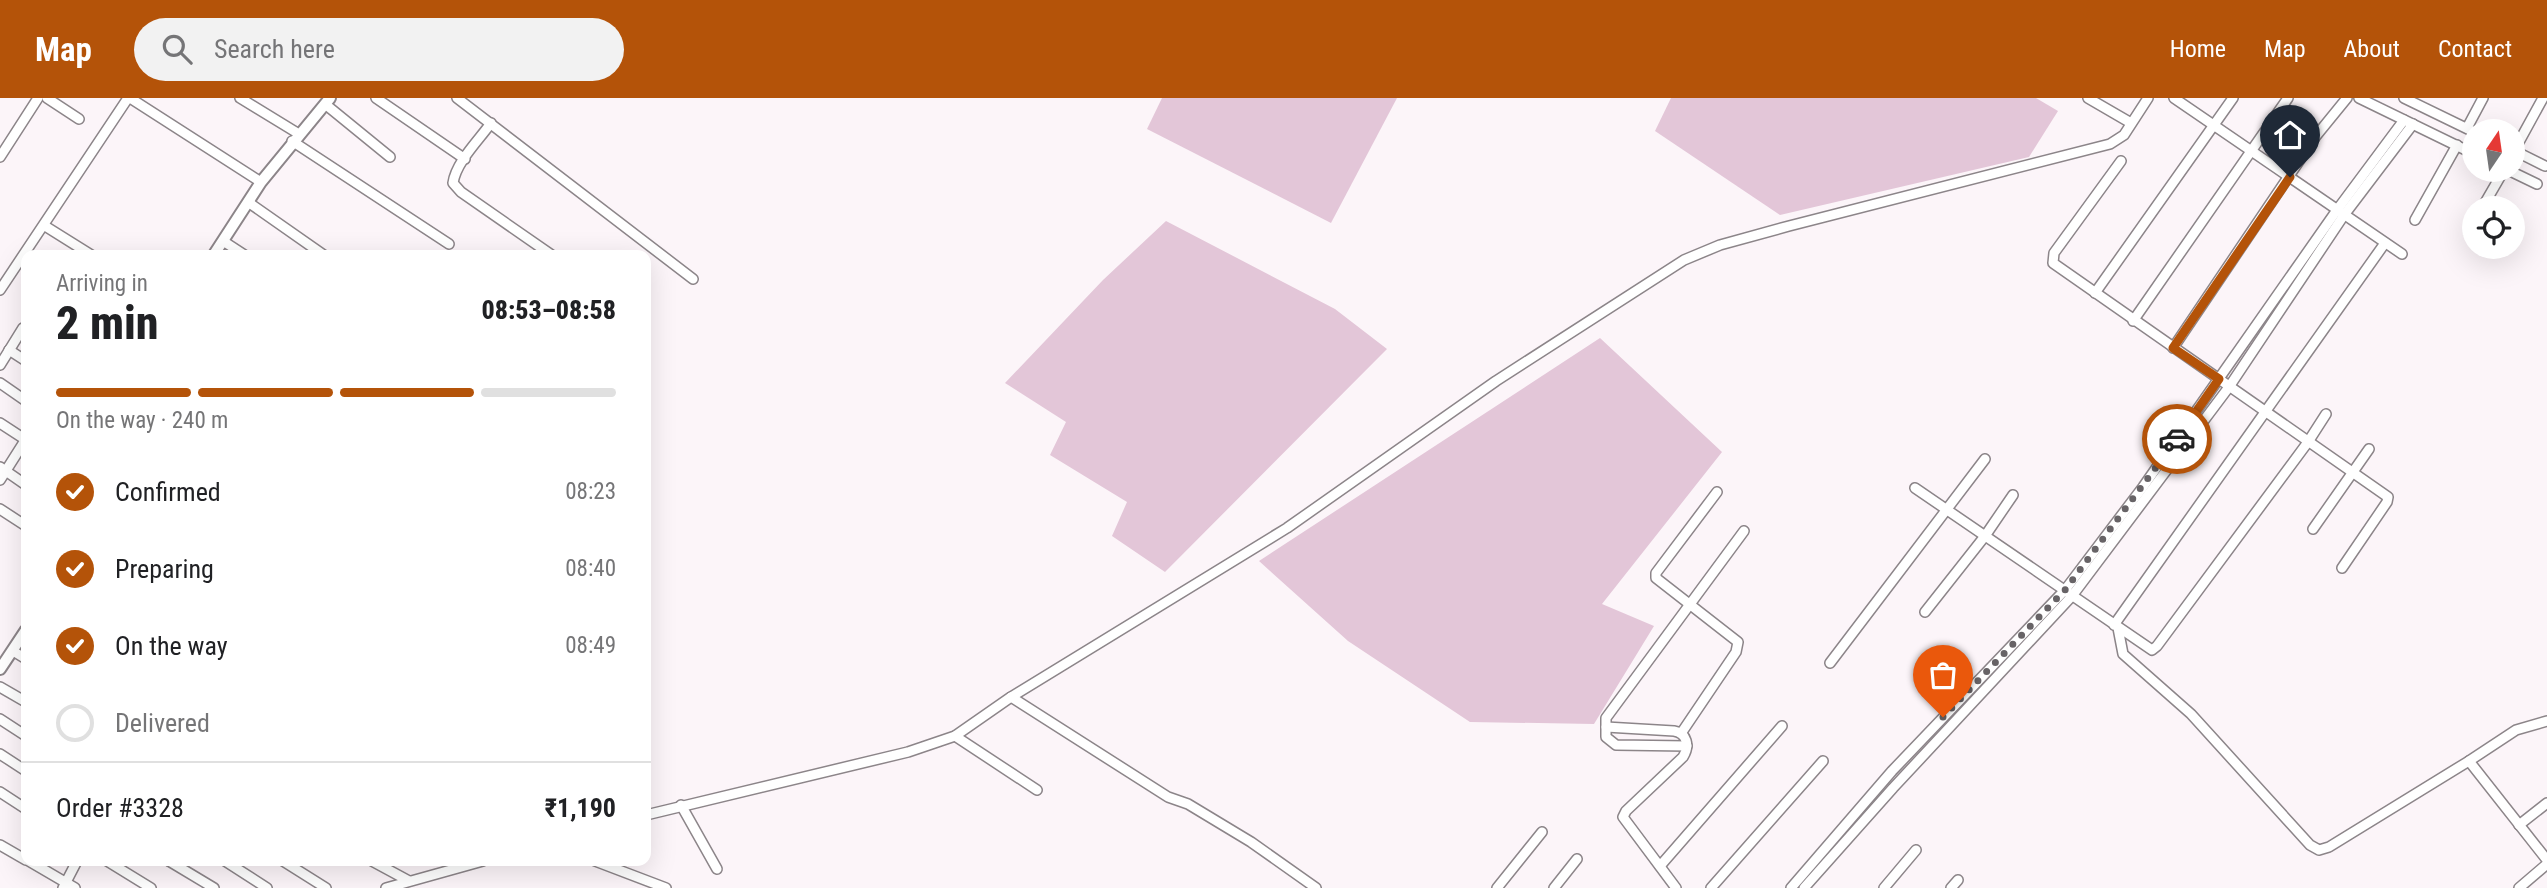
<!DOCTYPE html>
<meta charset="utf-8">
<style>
:root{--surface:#fff;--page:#f2f2f2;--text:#202124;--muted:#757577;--line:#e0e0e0;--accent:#b45309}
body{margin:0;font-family:"Roboto Condensed",sans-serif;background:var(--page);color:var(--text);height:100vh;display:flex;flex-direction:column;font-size:26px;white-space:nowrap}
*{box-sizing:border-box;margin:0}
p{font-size:23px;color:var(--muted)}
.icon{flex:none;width:38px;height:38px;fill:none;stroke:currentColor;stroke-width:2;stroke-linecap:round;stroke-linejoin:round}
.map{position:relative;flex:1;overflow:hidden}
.side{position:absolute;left:21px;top:152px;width:630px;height:616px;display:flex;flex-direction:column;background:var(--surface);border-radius:14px;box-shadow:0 7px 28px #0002}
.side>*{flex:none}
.needle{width:46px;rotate:13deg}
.fabs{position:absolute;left:2462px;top:21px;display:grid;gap:14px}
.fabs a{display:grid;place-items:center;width:63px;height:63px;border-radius:50%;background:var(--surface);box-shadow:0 7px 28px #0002;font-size:35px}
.pin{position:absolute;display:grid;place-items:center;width:60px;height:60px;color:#fff;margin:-72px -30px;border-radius:50% 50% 50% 0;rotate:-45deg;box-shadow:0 0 7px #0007}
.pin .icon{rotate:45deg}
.courier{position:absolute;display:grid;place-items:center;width:70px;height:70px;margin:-35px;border:5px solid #b45309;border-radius:50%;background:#fff;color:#222;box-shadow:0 2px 9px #0007}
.head em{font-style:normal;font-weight:800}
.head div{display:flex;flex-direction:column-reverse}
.head{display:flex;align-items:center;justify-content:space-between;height:119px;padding:0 35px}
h1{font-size:46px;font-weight:800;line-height:52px}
.bar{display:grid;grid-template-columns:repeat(4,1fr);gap:10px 7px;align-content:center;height:84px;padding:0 35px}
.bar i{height:9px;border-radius:5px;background:var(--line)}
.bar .on{background:var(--accent)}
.bar p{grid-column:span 4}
.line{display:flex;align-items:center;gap:18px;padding:0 35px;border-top:2px solid var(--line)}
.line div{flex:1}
ol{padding:0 35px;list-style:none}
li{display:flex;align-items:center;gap:21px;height:77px}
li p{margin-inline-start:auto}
li .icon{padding:7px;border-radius:50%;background:var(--accent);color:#fff;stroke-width:4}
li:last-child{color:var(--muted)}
li i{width:38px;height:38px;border:4px solid var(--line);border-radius:50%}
header{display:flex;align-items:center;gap:42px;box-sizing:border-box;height:98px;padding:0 35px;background:var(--accent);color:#fff}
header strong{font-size:33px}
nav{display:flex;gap:38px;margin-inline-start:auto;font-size:24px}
.search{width:490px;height:63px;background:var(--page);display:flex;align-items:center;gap:18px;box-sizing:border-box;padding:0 24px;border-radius:38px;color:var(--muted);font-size:26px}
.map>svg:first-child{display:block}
</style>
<header>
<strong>Map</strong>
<div class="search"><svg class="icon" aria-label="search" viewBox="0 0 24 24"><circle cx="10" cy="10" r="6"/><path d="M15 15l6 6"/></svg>Search here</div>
<nav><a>Home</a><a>Map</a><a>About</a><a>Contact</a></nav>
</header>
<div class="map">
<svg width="2547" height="790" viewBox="0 0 2547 790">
<rect width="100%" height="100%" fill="#fcf5f9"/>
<g fill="#e3c6d8">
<path d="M1162,0H1397L1331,125L1147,31Z"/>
<path d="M1671,0H2036L2058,13L2029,59L1780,117L1655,33Z"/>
<path d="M1166,123L1335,211L1387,251L1165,474L1112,438L1127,404L1050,357L1066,324L1005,285L1103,182Z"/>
<path d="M1600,240L1722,354L1602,506L1654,528L1594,626L1470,624L1348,543L1259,463Z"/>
</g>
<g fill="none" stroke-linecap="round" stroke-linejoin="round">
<defs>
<g id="minor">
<path d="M47,0L79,21"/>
<path d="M130,0L261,84"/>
<path d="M240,0L299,36"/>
<path d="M376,0L465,61"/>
<path d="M457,0L693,181"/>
<path d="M2088,0L2131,25"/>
<path d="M2174,0L2402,156"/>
<path d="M2359,0L2474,56"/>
<path d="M2404,0L2474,34"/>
<path d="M325,6L390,59"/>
<path d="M491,25C479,42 456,64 453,85L461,94L553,158"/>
<path d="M2467,30L2483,0"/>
<path d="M292,43L449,146"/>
<path d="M2513,52L2545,68"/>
<path d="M2514,53L2543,0"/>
<path d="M0,59L38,0"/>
<path d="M2121,63L2054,155L2053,165L2388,399L2387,404L2342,470"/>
<path d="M2508,72L2537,86"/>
<path d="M248,104L325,158"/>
<path d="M2482,110L2504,72"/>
<path d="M2415,122L2457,47"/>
<path d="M45,128L93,158"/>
<path d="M2469,135L2474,125"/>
<path d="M223,143L246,158"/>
<path d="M0,192L128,0"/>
<path d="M2095,195L2233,0"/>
<path d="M2133,223L2288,0"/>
<path d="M2173,250L2316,38L2347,0"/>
<path d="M9,252L26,263"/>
<path d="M0,267L23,230L26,229"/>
<path d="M0,285L26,303"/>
<path d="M0,325L26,342"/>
<path d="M0,369L26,387"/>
<path d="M0,382L26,341"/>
<path d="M1915,390L2152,552L2157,548L2308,344L2326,316"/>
<path d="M0,411L26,428"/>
<path d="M2313,431L2369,351"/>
<path d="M1925,514L1985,438L2013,397"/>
<path d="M2114,527L2385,145"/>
<path d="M2118,530L2123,556L2191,616L2310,747L2319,752L2329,749L2469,663L2516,632L2547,623"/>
<path d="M13,553L26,561"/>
<path d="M1830,565L1985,361"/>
<path d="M0,589L26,604"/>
<path d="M1011,599L1168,699L1188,706L1251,744L1316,790"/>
<path d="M0,621L26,638"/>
<path d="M1606,629L1674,633C1687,635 1690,648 1683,659L1626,713L1623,719L1676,790"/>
<path d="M1682,634L1736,554L1738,544L1656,480V475L1717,394"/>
<path d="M955,638L1037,692"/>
<path d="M1687,648L1616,647L1606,639V620L1744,433"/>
<path d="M0,656L26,673"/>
<path d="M2469,663L2547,762"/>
<path d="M0,694L26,711"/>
<path d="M681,707L717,771"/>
<path d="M646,717L908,654L955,638L1011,599L1287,430L1496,283L1684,162L1720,147L1789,128L2110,46L2124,37L2148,0"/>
<path d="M2519,727L2547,705"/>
<path d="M0,747L26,762"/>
<path d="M29,763L75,790"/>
<path d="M107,763L151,790"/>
<path d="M169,763L214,790"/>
<path d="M225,763L267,790"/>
<path d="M283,763L326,790"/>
<path d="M372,763L409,783"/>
<path d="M595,763L666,790"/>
<path d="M1660,768L1782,628"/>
<path d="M63,790L77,763"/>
<path d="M386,790L483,763"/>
<path d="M1497,790L1542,734"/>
<path d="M1554,790L1577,761"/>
<path d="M1711,790L1823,663"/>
<path d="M1791,790L1892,673L2065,492L2143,389L2337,112L2404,22"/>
<path d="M1804,790L1893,690L2072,498L2229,289L2344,117L2413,26"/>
<path d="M1884,790L1916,752"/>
<path d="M1951,790L1958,782"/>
<path d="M2519,790L2547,766"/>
</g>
<g id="tertiary">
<path d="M213,158L261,84L330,0"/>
<path d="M0,571L26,532"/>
</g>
</defs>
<use href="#minor" stroke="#8c8589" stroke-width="12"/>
<use href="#tertiary" stroke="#8c8589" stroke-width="14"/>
<use href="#minor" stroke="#fff" stroke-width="9"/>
<use href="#tertiary" stroke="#fff" stroke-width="10"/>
</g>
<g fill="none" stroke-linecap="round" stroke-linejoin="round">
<path stroke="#676366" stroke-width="7" stroke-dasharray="0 12.6" d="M1943,619L2065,492L2177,341"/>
<path stroke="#b45309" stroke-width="9" d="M2177,341L2219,281L2173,250L2290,79"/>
</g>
</svg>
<div class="fabs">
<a><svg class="needle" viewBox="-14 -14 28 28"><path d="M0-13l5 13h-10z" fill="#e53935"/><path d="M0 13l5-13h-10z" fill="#757577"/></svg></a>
<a><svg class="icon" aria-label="locate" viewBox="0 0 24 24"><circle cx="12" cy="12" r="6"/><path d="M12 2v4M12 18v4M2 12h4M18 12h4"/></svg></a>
</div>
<div class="pin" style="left:1943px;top:619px;background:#ea580c"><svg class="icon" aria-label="bag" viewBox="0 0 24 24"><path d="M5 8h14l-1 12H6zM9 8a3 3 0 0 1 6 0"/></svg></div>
<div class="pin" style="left:2290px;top:79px;background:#1f2937"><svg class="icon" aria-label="home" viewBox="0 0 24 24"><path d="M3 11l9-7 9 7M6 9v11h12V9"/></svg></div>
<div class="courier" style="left:2177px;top:341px"><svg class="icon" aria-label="car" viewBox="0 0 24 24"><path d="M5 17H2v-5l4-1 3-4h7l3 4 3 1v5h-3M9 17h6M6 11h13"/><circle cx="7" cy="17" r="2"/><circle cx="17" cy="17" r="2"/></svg></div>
<section class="side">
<div class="head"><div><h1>2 min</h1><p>Arriving in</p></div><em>08:53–08:58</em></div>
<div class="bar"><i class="on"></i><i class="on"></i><i class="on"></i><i></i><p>On the way · 240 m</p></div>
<ol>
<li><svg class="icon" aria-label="check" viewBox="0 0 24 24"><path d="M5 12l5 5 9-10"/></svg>Confirmed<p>08:23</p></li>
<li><svg class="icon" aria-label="check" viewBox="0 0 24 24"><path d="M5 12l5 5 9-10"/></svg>Preparing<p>08:40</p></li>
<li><svg class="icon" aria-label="check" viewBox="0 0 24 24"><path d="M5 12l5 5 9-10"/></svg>On the way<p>08:49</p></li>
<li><i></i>Delivered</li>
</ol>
<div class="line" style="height:91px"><div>Order #3328</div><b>₹1,190</b></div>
</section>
</div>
